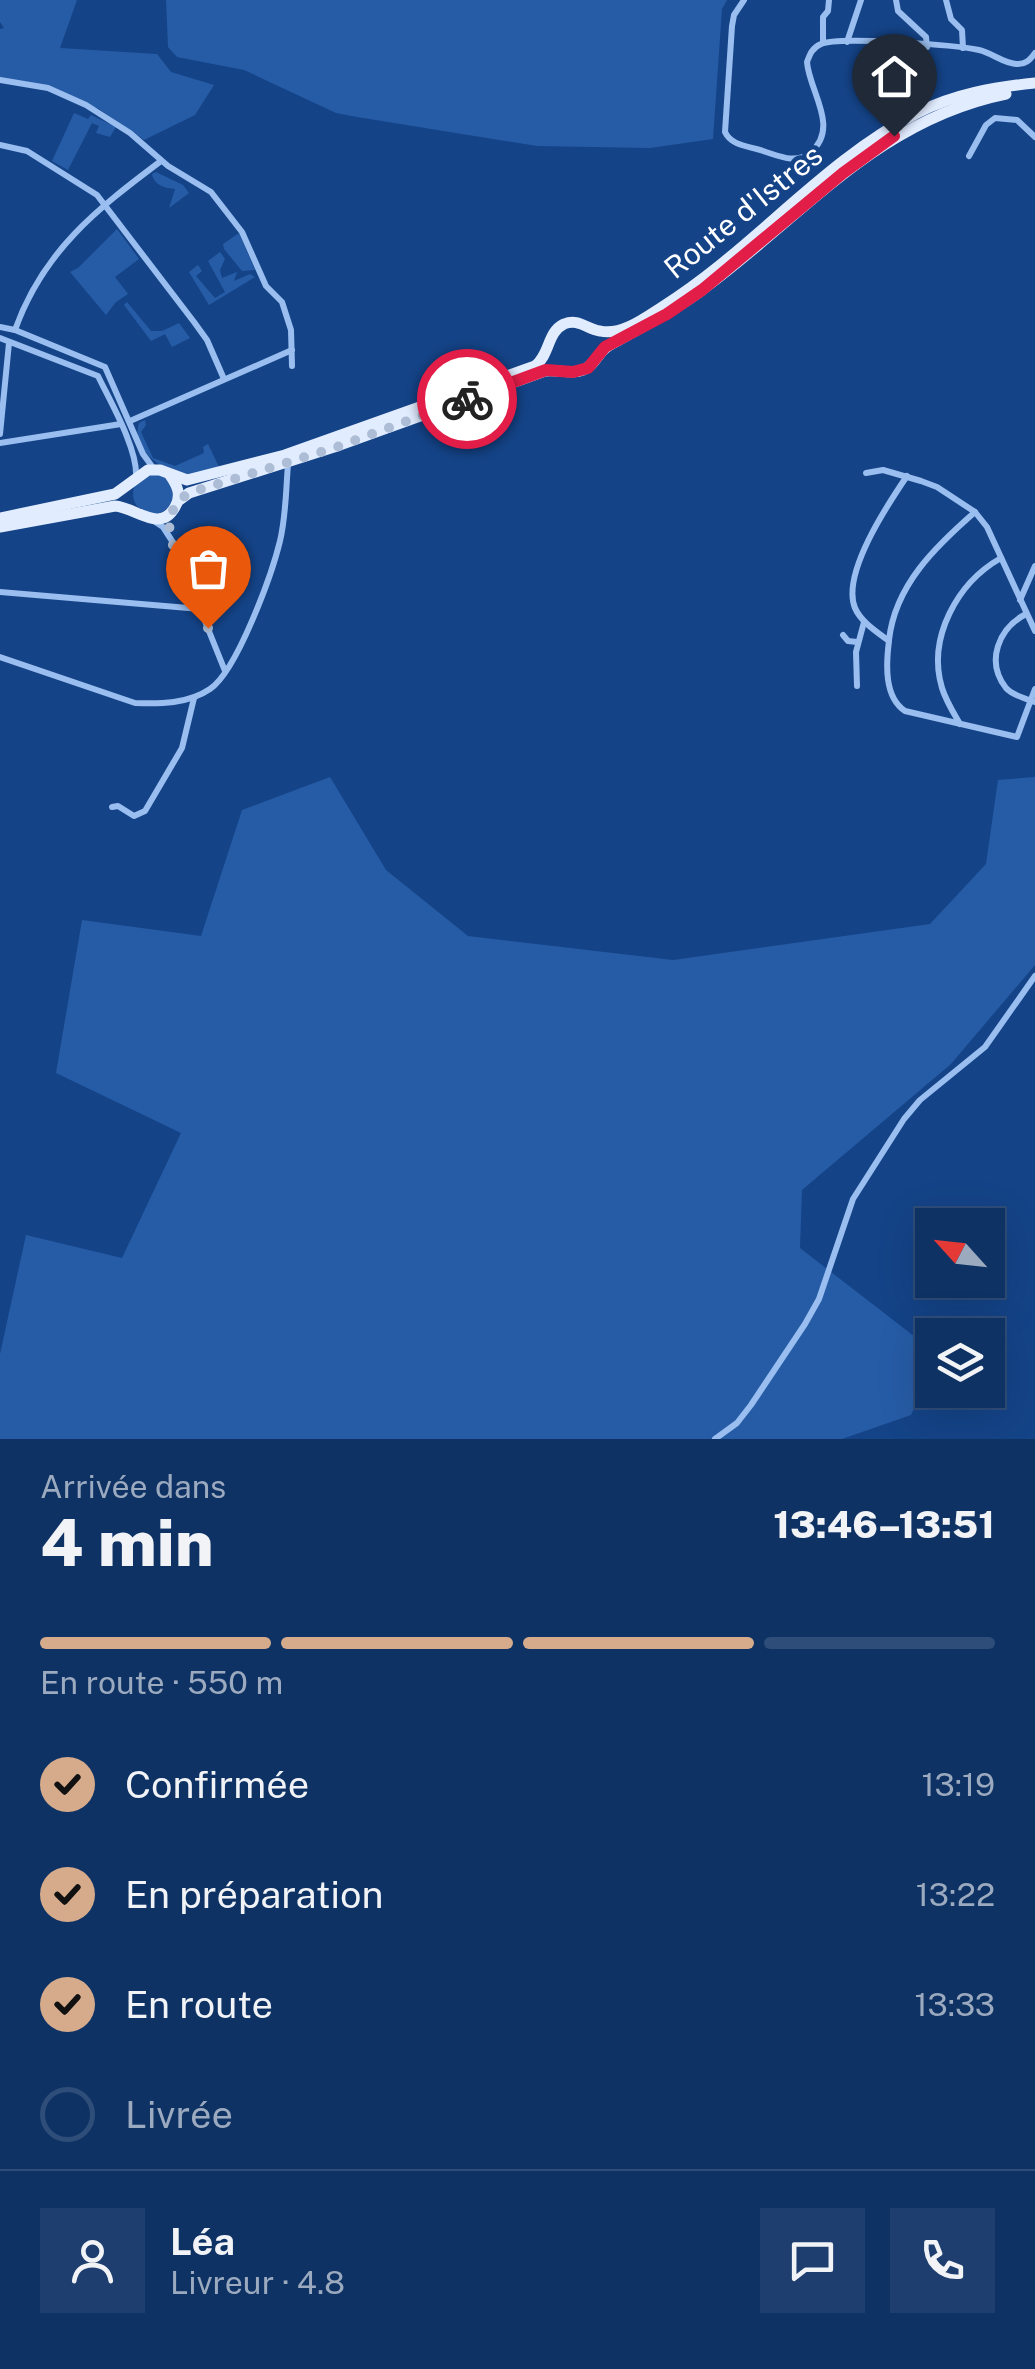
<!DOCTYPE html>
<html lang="fr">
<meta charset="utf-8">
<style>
:root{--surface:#0f3265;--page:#1d3e6e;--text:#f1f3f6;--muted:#9baabf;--line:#2f4d79;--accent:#d6ab8b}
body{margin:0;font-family:"Public Sans",sans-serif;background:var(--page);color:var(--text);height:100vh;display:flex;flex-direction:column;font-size:38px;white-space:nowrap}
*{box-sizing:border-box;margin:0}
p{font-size:32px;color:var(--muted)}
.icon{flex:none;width:55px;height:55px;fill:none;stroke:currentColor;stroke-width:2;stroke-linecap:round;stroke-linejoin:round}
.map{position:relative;height:1439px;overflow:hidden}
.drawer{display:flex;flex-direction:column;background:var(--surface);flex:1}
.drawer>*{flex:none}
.needle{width:65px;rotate:297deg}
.buttons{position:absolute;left:915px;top:1208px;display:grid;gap:20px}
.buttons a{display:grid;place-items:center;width:90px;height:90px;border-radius:0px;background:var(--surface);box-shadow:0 10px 40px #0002,0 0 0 2px var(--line);font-size:50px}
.pin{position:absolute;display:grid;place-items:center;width:85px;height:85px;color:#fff;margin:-102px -42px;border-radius:50% 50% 50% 0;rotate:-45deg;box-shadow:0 0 10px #0007}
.pin .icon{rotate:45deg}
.courier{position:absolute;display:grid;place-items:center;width:100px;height:100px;margin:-50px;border:8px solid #e11d48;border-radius:50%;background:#fff;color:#222;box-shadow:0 2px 12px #0007}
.overview em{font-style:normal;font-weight:800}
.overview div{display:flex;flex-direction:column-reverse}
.overview{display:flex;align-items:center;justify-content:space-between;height:170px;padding:0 40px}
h1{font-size:65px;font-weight:800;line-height:75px}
.bar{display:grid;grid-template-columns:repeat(4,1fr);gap:15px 10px;align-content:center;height:120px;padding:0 40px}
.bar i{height:12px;border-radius:8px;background:var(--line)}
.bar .current{background:var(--accent)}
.bar p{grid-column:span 4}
.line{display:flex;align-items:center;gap:25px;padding:0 40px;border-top:2px solid var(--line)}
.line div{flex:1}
.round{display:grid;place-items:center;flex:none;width:105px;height:105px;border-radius:0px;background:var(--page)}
ol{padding:0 40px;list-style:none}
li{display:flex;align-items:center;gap:30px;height:110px}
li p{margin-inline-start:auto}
li .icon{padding:10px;border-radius:50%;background:var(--accent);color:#111;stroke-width:4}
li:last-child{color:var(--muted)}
li i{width:55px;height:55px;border:5px solid var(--line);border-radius:50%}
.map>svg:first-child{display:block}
</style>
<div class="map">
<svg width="1035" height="1439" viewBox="0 0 1035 1439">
<rect width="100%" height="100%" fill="#144387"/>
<g fill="#265ca6">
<path d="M0,0H77L60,48L157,54L171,72L214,85L195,115L144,140L99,109L54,88L0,78V29L4,28L0,22Z"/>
<path d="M166,0H727L722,9L713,139L650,148L537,146L357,117L336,113L244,70L177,57L168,47Z"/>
<path d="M74,113L88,119L91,115L116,127L110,137L96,133L99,126L92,123L68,170L52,161Z"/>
<path d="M156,172L183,185L189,193L169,208L175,189C166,188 154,186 152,174Z"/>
<path d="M117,229L139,259L115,277L128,294L116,302L106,315L70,272L78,268Z"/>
<path d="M239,233L255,270L242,271L224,249L223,244Z"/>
<path d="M220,252L225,259L220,270L222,278L237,272L234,281L250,274L255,277L209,305L189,272L198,265L202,271L196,276L215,298L225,292L208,261Z"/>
<path d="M127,302L151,331H162L179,323L190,338L172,347L165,334L151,341L124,305Z"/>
<path d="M145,420L146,425L141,432L153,458L175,466L204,453L203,447L208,444L219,467C208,470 190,477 179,474C158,468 131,447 139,423Z"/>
<circle cx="153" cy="494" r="20"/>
<path d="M330,777L386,870L468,936L673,960L930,924L986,864L998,780L1035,777V965L951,1064L802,1190L800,1248L932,1350V1368L911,1415L842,1439H0V1354L26,1235L122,1258L181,1133L56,1073L82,920L201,936L242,810Z"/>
</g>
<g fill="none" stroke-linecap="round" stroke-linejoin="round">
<g stroke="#99beef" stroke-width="6">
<path d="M744,0L734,15L732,26L725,132C732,147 751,146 766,152C781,157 797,164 811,152C840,127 809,91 807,62C810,54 812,48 821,44C837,36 956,45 979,50C992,53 1003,63 1016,64C1025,65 1030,60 1035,53"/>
<path d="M896,0L898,11L926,37L927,47"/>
<path d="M946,0L951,19L962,30L963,48"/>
<path d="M847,42L861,0"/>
<path d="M823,43V17L828,11L829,0"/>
<path d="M0,80L48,88L86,105L130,133L168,166L211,192L242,232L266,286L282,302L291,330L292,366"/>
<path d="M0,145L27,151L97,195L194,322L207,340L224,379"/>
<path d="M969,156L986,125L995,118L1017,120L1035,137"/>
<path d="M0,327L15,330"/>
<path d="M15,330C43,251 97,209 161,161"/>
<path d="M15,330L105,367L143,454L154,469"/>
<path d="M0,338L98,376C110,401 138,449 136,477"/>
<path d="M130,421L292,350"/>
<path d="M0,434L9,343"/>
<path d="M0,443L121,424"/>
<path d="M866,473L883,470L921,481L937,487L975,512L987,527L1035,631"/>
<path d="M907,476C888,504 841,574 855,608C861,622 877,632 889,641C886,664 884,697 905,711L1017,737L1035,689"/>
<path d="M154,521L163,527L174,544L225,671"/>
<path d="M0,592L200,609"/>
<path d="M1020,600L1035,566"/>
<path d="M1026,614C999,628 985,661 1006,688C1012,695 1026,699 1035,702"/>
<path d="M843,635L848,641L857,642"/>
<path d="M889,640C895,585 936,546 975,512"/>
<path d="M0,657L135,703C160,704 188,704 210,689C237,671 272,574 280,541C286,516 286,489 288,464"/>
<path d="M857,686L856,652L864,622"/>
<path d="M960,724C953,712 946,701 942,688C927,638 957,583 1001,558"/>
<path d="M112,807L118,806L134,816L145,811L182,748L194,698"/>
<path d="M715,1439L737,1423L751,1405L805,1324L819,1299L853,1199L904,1119L920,1100L985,1047L1035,976"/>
</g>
<g stroke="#e1ecff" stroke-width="11">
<path d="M178,501L189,493L334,447L545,371C558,369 572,375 583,370C596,365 598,351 610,345C641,327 673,312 702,290C803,216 877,120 1006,94"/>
<path d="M0,518L115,494L148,470H160L187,480L285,455L535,366C550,355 547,332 564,324C579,318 586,329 600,331C621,336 645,318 662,307C753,250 822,162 917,113C954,94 995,87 1035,83"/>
<path d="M0,527L115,506C135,507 160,534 175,507C182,495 177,485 170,475"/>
</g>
</g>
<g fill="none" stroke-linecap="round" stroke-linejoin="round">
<path stroke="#adbdd5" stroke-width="10" stroke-dasharray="0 18" d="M208,628C198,605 173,554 170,533C167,516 175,502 189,493L334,448L467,399"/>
<path stroke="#e11d48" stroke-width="12" d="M467,399L546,370L573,372L588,368L605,347L667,314L702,290L843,173L894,136"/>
</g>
<g text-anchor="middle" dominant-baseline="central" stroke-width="9" stroke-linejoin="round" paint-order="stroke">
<g font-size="30" fill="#fff" stroke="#144387">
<text transform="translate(743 211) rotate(-39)">Route d'Istres</text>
</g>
</g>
</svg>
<div class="buttons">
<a><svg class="needle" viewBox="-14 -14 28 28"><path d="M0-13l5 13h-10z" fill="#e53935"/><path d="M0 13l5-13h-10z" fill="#9baabf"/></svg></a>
<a><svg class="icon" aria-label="layers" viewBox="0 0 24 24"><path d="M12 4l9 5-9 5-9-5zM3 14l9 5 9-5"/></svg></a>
</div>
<div class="pin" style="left:208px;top:628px;background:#ea580c"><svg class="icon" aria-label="bag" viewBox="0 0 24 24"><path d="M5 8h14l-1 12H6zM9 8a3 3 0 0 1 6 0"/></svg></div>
<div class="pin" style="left:894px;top:136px;background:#1f2937"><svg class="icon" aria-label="home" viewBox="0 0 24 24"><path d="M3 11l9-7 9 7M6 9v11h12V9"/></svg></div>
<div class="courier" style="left:467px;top:399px"><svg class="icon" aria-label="bike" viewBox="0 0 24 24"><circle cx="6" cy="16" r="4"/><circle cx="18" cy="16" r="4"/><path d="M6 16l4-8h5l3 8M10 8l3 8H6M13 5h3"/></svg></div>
</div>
<section class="drawer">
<div class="overview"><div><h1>4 min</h1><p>Arrivée dans</p></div><em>13:46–13:51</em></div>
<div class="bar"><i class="current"></i><i class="current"></i><i class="current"></i><i></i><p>En route · 550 m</p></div>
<ol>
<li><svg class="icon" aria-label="check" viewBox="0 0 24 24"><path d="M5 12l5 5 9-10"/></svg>Confirmée<p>13:19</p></li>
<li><svg class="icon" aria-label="check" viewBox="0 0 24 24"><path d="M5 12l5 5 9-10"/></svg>En préparation<p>13:22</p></li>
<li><svg class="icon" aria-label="check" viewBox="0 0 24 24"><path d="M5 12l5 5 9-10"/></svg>En route<p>13:33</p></li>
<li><i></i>Livrée</li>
</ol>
<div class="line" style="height:180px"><a class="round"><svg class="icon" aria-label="person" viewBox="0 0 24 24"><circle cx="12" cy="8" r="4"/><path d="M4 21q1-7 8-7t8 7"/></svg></a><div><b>Léa</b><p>Livreur · 4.8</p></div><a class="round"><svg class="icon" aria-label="chat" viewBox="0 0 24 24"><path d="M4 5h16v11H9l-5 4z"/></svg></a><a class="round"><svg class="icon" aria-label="phone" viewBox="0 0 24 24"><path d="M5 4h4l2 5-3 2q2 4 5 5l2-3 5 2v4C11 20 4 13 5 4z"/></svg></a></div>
</section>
